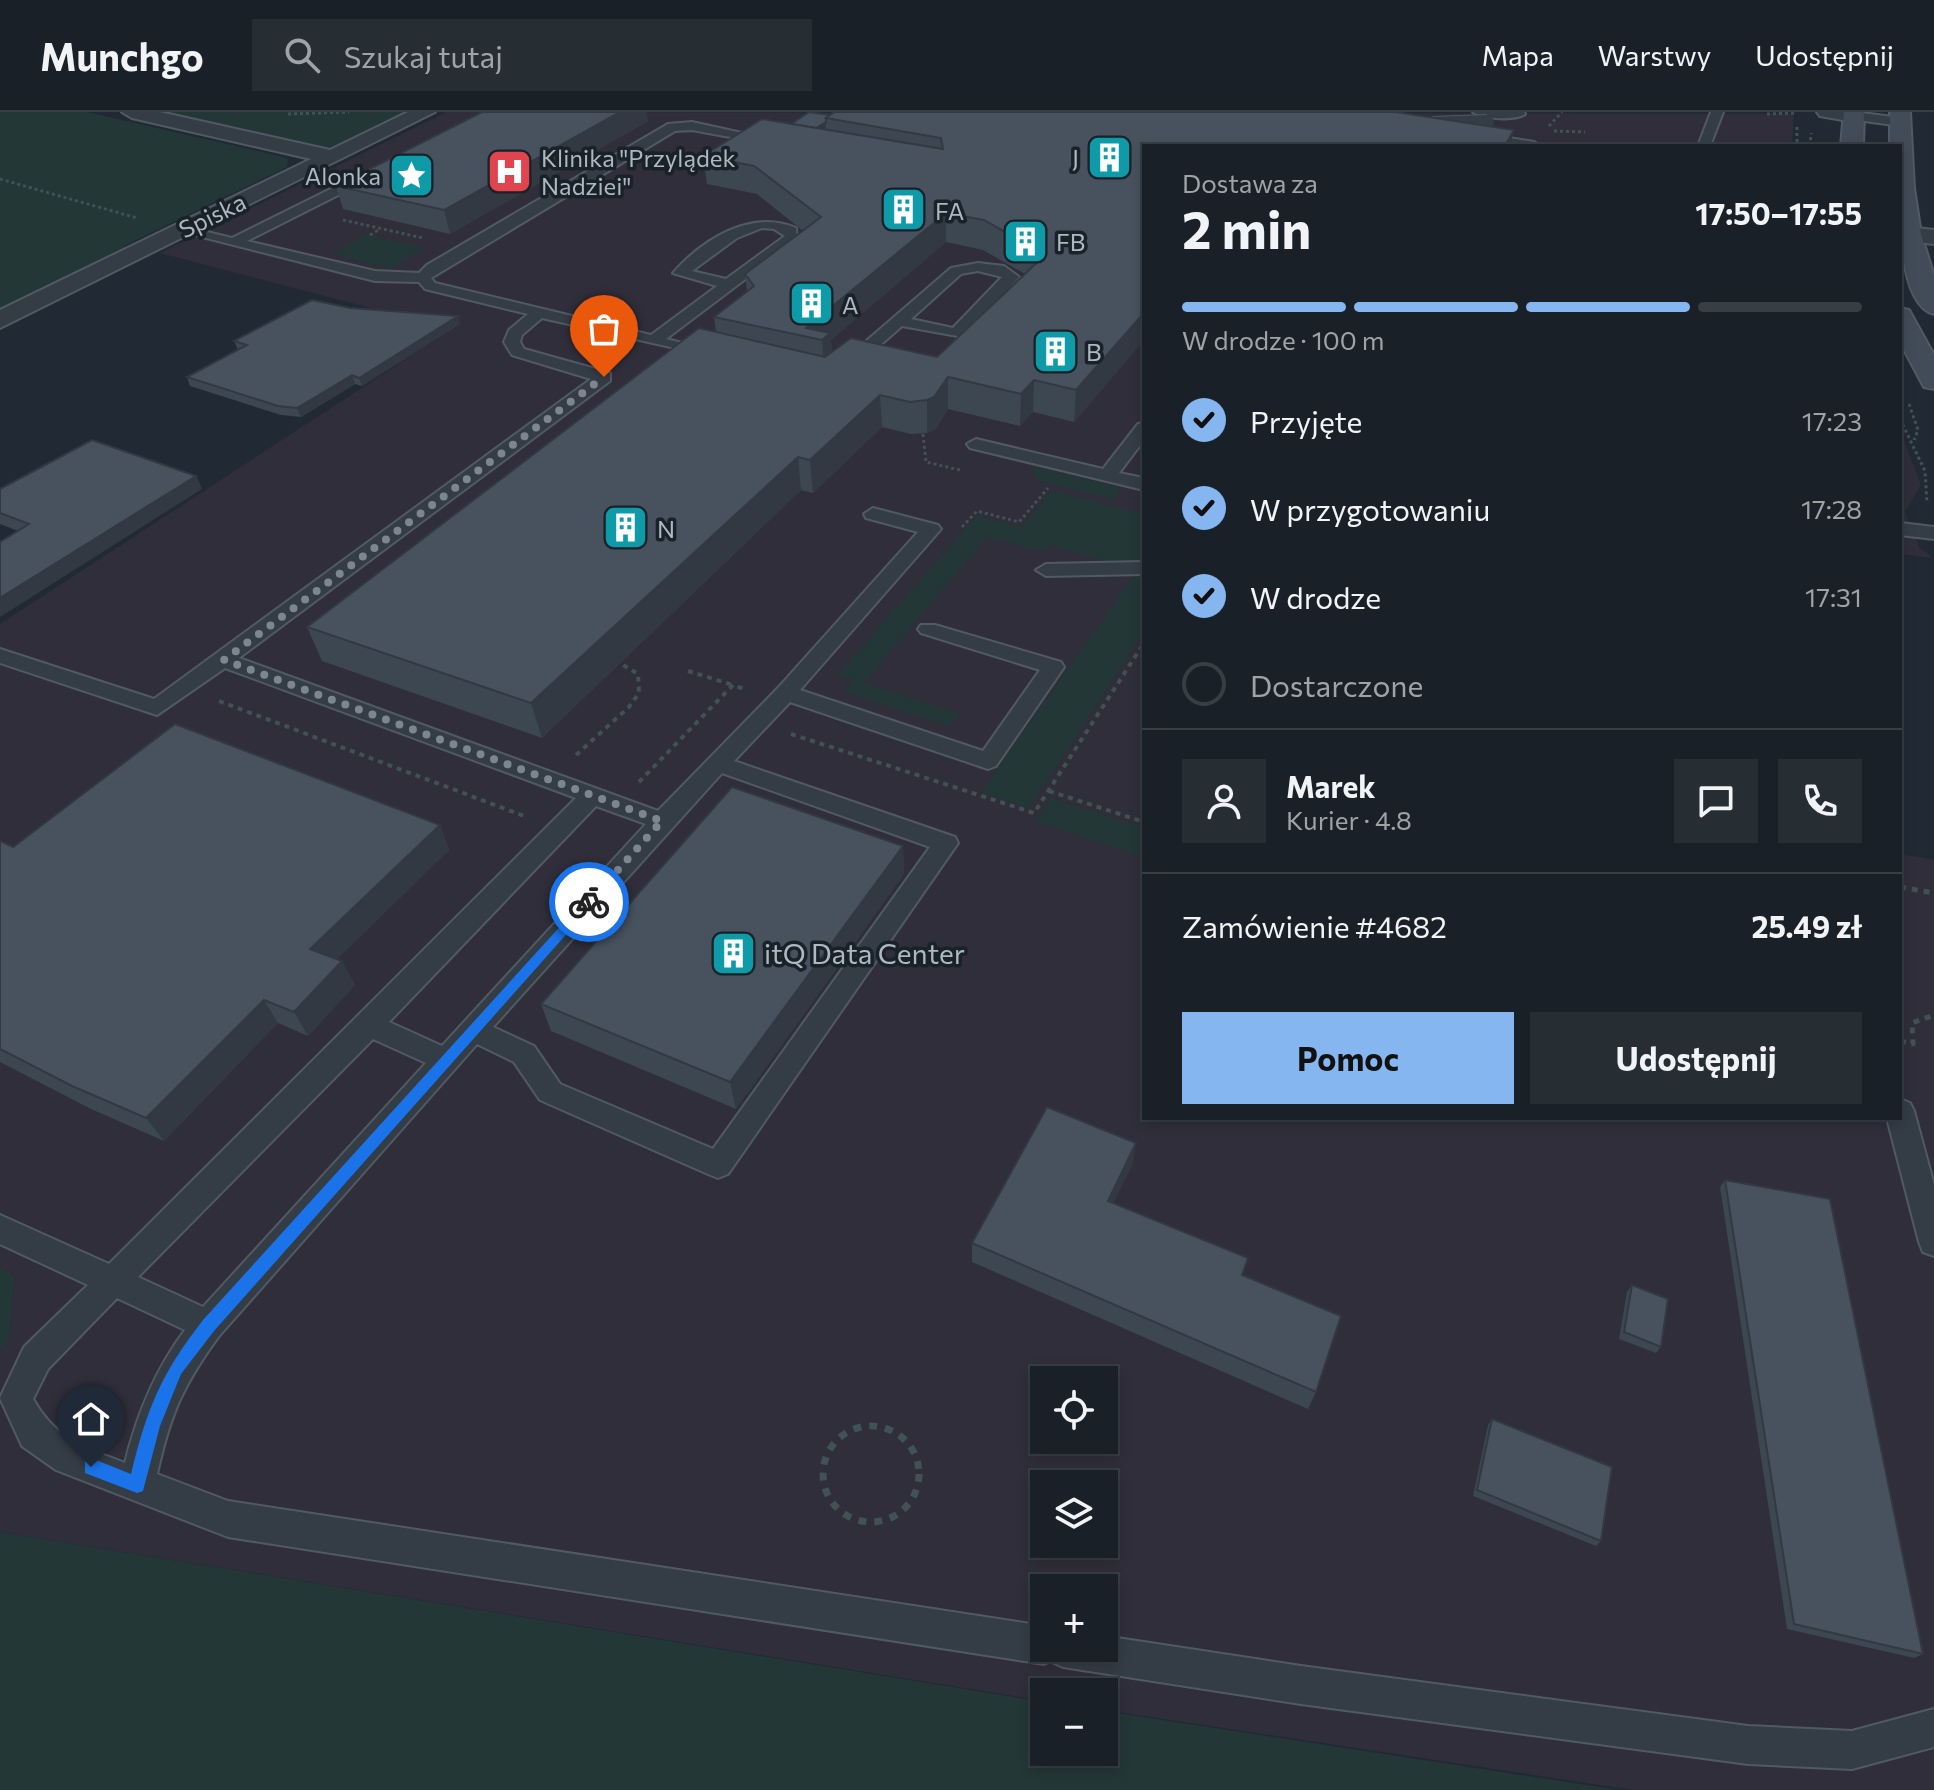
<!DOCTYPE html>
<html lang="pl">
<meta charset="utf-8">
<style>
:root{--surface:#192027;--page:#262d33;--text:#f1f3f6;--muted:#9fa3a7;--line:#373e44;--accent:#86b6ef}
body{margin:0;font-family:Commissioner,sans-serif;background:var(--page);color:var(--text);height:100vh;display:flex;flex-direction:column;font-size:30px;white-space:nowrap}
*{box-sizing:border-box;margin:0}
p{font-size:26px;color:var(--muted)}
.icon{flex:none;width:44px;height:44px;fill:none;stroke:currentColor;stroke-width:2;stroke-linecap:round;stroke-linejoin:round}
.map{position:relative;flex:1;overflow:hidden}
.side{position:absolute;left:1142px;top:32px;width:760px;height:976px;display:flex;flex-direction:column;background:var(--surface);border-radius:0px;box-shadow:0 4px 12px #0003,0 0 0 2px var(--line)}
.side>*{flex:none}
.tools{position:absolute;left:1030px;top:1254px;display:grid;gap:16px}
.tools a{display:grid;place-items:center;width:88px;height:88px;border-radius:0px;background:var(--surface);box-shadow:0 4px 12px #0003,0 0 0 2px var(--line);font-size:40px}
.pin{position:absolute;display:grid;place-items:center;width:68px;height:68px;color:#fff;margin:-82px -34px;border-radius:50% 50% 50% 0;rotate:-45deg;box-shadow:0 0 8px #0007}
.pin .icon{rotate:45deg}
.courier{position:absolute;display:grid;place-items:center;width:80px;height:80px;margin:-40px;border:6px solid #1a73e8;border-radius:50%;background:#fff;color:#222;box-shadow:0 2px 10px #0007}
.head em{font-style:normal;font-weight:700}
.head div{display:flex;flex-direction:column-reverse}
.head{display:flex;align-items:center;justify-content:space-between;height:136px;padding:0 40px}
h1{font-size:52px;font-weight:700;line-height:60px}
.bar{display:grid;grid-template-columns:repeat(4,1fr);gap:12px 8px;align-content:center;height:96px;padding:0 40px}
.bar i{height:10px;border-radius:6px;background:var(--line)}
.bar .active{background:var(--accent)}
.bar p{grid-column:span 4}
.line{display:flex;align-items:center;gap:20px;padding:0 40px;border-top:2px solid var(--line)}
.line div{flex:1}
.round{display:grid;place-items:center;flex:none;width:84px;height:84px;border-radius:0px;background:var(--page)}
ol{padding:0 40px;list-style:none}
li{display:flex;align-items:center;gap:24px;height:88px}
li p{margin-inline-start:auto}
li .icon{padding:8px;border-radius:50%;background:var(--accent);color:#111;stroke-width:4}
li:last-child{color:var(--muted)}
li i{width:44px;height:44px;border:4px solid var(--line);border-radius:50%}
.primary-button{display:flex;gap:16px;margin-top:auto;padding:16px 40px}
.primary-button a{flex:1;height:92px;border-radius:0px;background:var(--accent);color:#111;font-size:32px;font-weight:700;line-height:92px;text-align:center}
.primary-button a+a{background:var(--page);color:var(--text)}
header{display:flex;align-items:center;gap:48px;box-sizing:border-box;height:112px;padding:0 40px;background:var(--surface);border-bottom:2px solid var(--line)}
header strong{font-size:38px}
nav{display:flex;gap:44px;margin-inline-start:auto;font-size:28px}
.search{width:560px;height:72px;background:var(--page);display:flex;align-items:center;gap:20px;box-sizing:border-box;padding:0 28px;border-radius:0px;color:var(--muted);font-size:30px}
.map>svg:first-child{display:block}
</style>
<header>
<strong>Munchgo</strong>
<div class="search"><svg class="icon" aria-label="search" viewBox="0 0 24 24"><circle cx="10" cy="10" r="6"/><path d="M15 15l6 6"/></svg>Szukaj tutaj</div>
<nav><a>Mapa</a><a>Warstwy</a><a>Udostępnij</a></nav>
</header>
<div class="map">
<svg width="1934" height="1678" viewBox="0 0 1934 1678">
<rect width="100%" height="100%" fill="#212a34"/>
<g fill="#2f2e3a" fill-rule="evenodd">
<path d="M447,0L1794,2L1792,34H1144V1006H1900V742L1934,748V1678H1633L1104,1598V1580H1044V1589L0,1420V1240L9,1228L15,1163L0,1155V512L452,217L160,141ZM1044,1268H1104V1328H1044ZM1044,1372H1104V1432H1044ZM1044,1476H1104V1536H1044Z"/>
<path d="M1900,318L1921,373L1905,400L1919,435L1933,446L1900,442Z"/>
</g>
<g fill="#233736">
<path d="M0,0H87L283,45L288,47L287,55L124,134L126,140L0,200Z"/>
<path d="M159,0H406L346,32L323,37Z"/>
<path d="M367,122L422,135L425,136L390,156L331,142Z"/>
<path d="M1033,354L1121,376L1113,387L1039,369L1032,363Z"/>
<path d="M1052,379L1144,402V453L1127,455L1049,433L1045,439L987,425L864,571L960,601L950,614L844,580L854,568L837,563L976,404L1021,415Z"/>
<path d="M1144,460V519L1029,696L981,680L1135,462Z"/>
<path d="M1051,686L1144,716V745L1035,709Z"/>
<path d="M0,1155L15,1163L9,1228L0,1240Z"/>
<path d="M0,1420L1044,1590V1640H1104V1599L1619,1678H0Z"/>
</g>
<g fill="none" stroke-linecap="round" stroke-linejoin="round">
<defs>
<g id="lane">
<path d="M1473,0H1524L1525,2C1515,9 1483,7 1473,0Z"/>
<path d="M1711,0H1723L1710,34H1698Z"/>
<path d="M1854,0L1901,6L1907,10L1901,14L1850,7V1Z"/>
<path d="M692,10L779,29L773,33L692,18L675,19L431,166L435,171L651,223L717,174L673,161C703,127 751,97 796,116L797,128L666,227L715,239V245L542,206L522,223L520,230L524,237L610,261V269L239,546L658,699L778,576L918,420L866,406L864,402L873,396L938,413L941,417L800,578L983,639L1040,558L921,521L918,517L921,513H935L1061,550L1064,555L996,654L988,657L790,590L734,649L955,725L958,731L728,1062L718,1066L708,1062L540,988L514,950L477,932L219,1224C183,1273 170,1303 157,1362L228,1389L1044,1514V1536H1104V1524L1301,1554L1748,1614L1852,1619L1934,1597V1635L1852,1657L1748,1652L1301,1592L1063,1555L1050,1549L1044,1552L228,1425L56,1358L22,1334L0,1286L24,1235L88,1173L0,1132V1103L109,1152L576,686L225,556L157,603L0,551V537L154,587L591,267L512,243L504,230L509,218L528,202L425,177L419,170L375,169L175,118L182,114L232,126L367,59L374,63L372,66L247,129L375,159L419,161L427,153L668,12ZM762,116L774,117L785,124L726,167L692,159L737,126ZM722,661L930,735L713,1037L560,972L534,934L493,915ZM596,694L646,712L442,934L389,910ZM373,927L426,951L203,1195L138,1165ZM117,1186L185,1218C155,1258 137,1302 125,1351C84,1335 56,1328 33,1287L48,1257Z"/>
<path d="M1479,21L1534,30L1540,34H1510L1474,28V22Z"/>
<path d="M978,151L1004,154L1019,165L963,225L902,214L854,256H842V250L951,156ZM978,159L1002,165L953,216L911,207L961,162Z"/>
<path d="M1144,311V328L1119,361L1144,366V378L970,336L967,332L976,327L1103,357L1138,312Z"/>
<path d="M1900,411L1934,415V427L1900,423Z"/>
<path d="M1144,450V462L1046,464L1036,458L1046,452Z"/>
<path d="M1900,987L1910,991L1914,999L1934,1073V1144L1923,1140L1919,1130L1887,1006H1900Z"/>
</g>
<g id="street">
<path d="M122,0H160L330,38L408,0H435L0,216V198L311,47L132,6Z"/>
<path d="M1817,0H1862L1865,4L1854,10L1820,4Z"/>
<path d="M1900,114L1934,118V132L1900,128Z"/>
</g>
<g id="secondary">
<path d="M1844,0H1864L1863,34H1841Z"/>
<path d="M1890,0H1910L1914,76L1921,122L1934,164V202C1892,192 1900,69 1900,34H1890Z"/>
<path d="M1900,196L1909,198L1934,243V277L1924,275L1900,230Z"/>
</g>
</defs>
<use href="#lane" stroke="#515a63" stroke-width="4"/>
<use href="#street" stroke="#515a63" stroke-width="4"/>
<use href="#secondary" stroke="#515a63" stroke-width="4"/>
<g stroke="#405253" stroke-width="3" stroke-dasharray="3 3" stroke-linecap="butt">
<path d="M288,2L349,0"/>
<path d="M1767,2L1797,1"/>
<path d="M1549,14L1562,0"/>
<path d="M1797,15V34"/>
<path d="M1554,19L1585,20"/>
<path d="M1810,34L1811,21"/>
<path d="M0,67L137,106"/>
<path d="M343,108L423,126"/>
<path d="M370,123L380,117"/>
<path d="M1909,292L1918,318L1914,328"/>
<path d="M1900,307L1925,359L1927,391"/>
<path d="M923,322L926,350L960,358"/>
<path d="M962,415L977,399L1019,410L1048,376"/>
</g>
<g stroke="#405253" stroke-width="4" stroke-dasharray="5 5" stroke-linecap="butt">
<path d="M688,559L733,573"/>
<path d="M219,589L524,704"/>
<path d="M791,622L1034,701L1144,531"/>
<path d="M576,643L629,595L639,581L638,562L623,553"/>
<path d="M639,670L733,573L744,577"/>
<path d="M1049,679L1144,710"/>
</g>
<g stroke="#405253" stroke-width="5" stroke-dasharray="6 6" stroke-linecap="butt">
<path d="M1900,775L1934,781"/>
<path d="M1900,929L1913,932L1912,911L1934,903"/>
</g>
<circle stroke="#405253" stroke-width="7" stroke-dasharray="8 8" stroke-linecap="butt" cx="871" cy="1362" r="48"/>
<use href="#lane" fill="#343c45" fill-rule="evenodd"/>
<use href="#street" fill="#343c45" fill-rule="evenodd"/>
<use href="#secondary" fill="#424c58" fill-rule="evenodd"/>
<defs>
<path id="lane-bridge" d="M1432,12L1487,10"/>
</defs>
<use href="#lane-bridge" stroke="#515a63" stroke-width="16" stroke-linecap="butt"/>
<use href="#lane-bridge" stroke="#343c45" stroke-width="14"/>
</g>
<g fill="#3d4751" fill-rule="evenodd">
<path d="M482,0H646L648,9L450,122L343,97L336,74Z"/>
<path d="M830,3L1144,34V228L1074,310L1033,300L1020,314L948,297L935,318L927,321L911,322L882,315L813,381L801,378L542,626L322,549L307,515L716,220L714,205L747,179L745,162L803,119L757,82L707,72L703,44L791,12ZM946,130L983,138L1025,162L937,245L832,240L831,228Z"/>
<path d="M350,196L460,212L362,274L355,272L301,305L281,303L190,274L187,265L238,238L234,229Z"/>
<path d="M196,364L202,377L18,419L0,412V377Z"/>
<path d="M440,713L449,738L337,847L342,849L355,873L308,924L278,911L164,1029L91,997L0,950V729L13,735Z"/>
<path d="M903,734L904,762L736,997L551,919L541,892Z"/>
<path d="M1133,1051L1113,1091L1243,1163L1316,1280L1308,1297L972,1150V1131Z"/>
<path d="M1725,1068L1923,1542L1914,1546L1787,1517L1720,1075Z"/>
<path d="M1632,1173L1661,1235L1656,1241L1619,1227L1627,1180Z"/>
<path d="M1492,1307L1601,1429L1596,1434L1473,1384L1488,1313Z"/>
</g>
<g fill="#323942">
<path d="M620,0H646L648,9L450,122L444,98Z"/>
<path d="M826,10V16L806,29V23Z"/>
<path d="M1514,18L1510,34H1505Z"/>
<path d="M946,101V130L831,228L833,253L824,260L822,228L806,216Z"/>
<path d="M1144,201V228L1074,310L1076,278Z"/>
<path d="M458,204L460,212L362,274L359,266Z"/>
<path d="M352,263L355,272L301,305L297,296Z"/>
<path d="M948,265V297L935,318L927,321V288Z"/>
<path d="M1034,268L1033,300L1020,314L1021,282Z"/>
<path d="M880,283L882,315L813,381L810,348Z"/>
<path d="M798,345L801,378L542,626L531,591Z"/>
<path d="M196,364L202,377L0,505V486Z"/>
<path d="M440,713L449,738L323,861L310,837Z"/>
<path d="M903,734L904,762L736,997L730,970Z"/>
<path d="M342,849L355,873L308,924L294,900Z"/>
<path d="M264,888L278,911L164,1029L146,1006Z"/>
<path d="M1136,1031L1133,1051L1105,1108L1108,1089Z"/>
</g>
<g fill="#47525e" stroke="#323942" stroke-width="2">
<path d="M482,0H620L444,98L336,74Z"/>
<path d="M809,0L830,3L826,6V10L816,16L791,12Z"/>
<path d="M834,0H1396L1514,18L1505,34H1144V201L1076,278L1034,268L1021,282L948,265L934,285L927,288L910,290L880,283L810,348L798,345L531,591L307,515L699,216L825,245L851,226L937,245L1045,143L984,108L946,101L806,216L830,221L822,228L714,205L754,174L745,162L821,105L754,54L703,44L762,7L943,37L941,26L826,6Z"/>
<path d="M312,188L350,196L458,204L359,266L352,263L297,296L278,294L187,265L247,233L234,229Z"/>
<path d="M92,328L196,364L0,486V430L29,412L0,401V377Z"/>
<path d="M1900,518L1903,535L1900,534Z"/>
<path d="M175,612L440,713L310,837L342,849L294,900L264,888L146,1006L72,974L0,937V729L13,735Z"/>
<path d="M732,675L903,734L730,970L541,892Z"/>
<path d="M1047,995L1136,1031L1108,1089L1248,1146L1242,1163L1341,1204L1316,1280L972,1131Z"/>
<path d="M1725,1068L1830,1087L1923,1542L1794,1512Z"/>
<path d="M1632,1173L1668,1187L1661,1235L1624,1220Z"/>
<path d="M1492,1307L1612,1355L1601,1429L1477,1378Z"/>
</g>
<path fill="#1a73e8" d="M585,787L595,790L214,1219L181,1262L160,1314L143,1379L137,1381L85,1361V1349L91,1346L131,1362C147,1296 161,1262 203,1208Z"/>
<g fill="none" stroke-linecap="round" stroke-linejoin="round">
<path stroke="#7d8690" stroke-width="8" stroke-dasharray="0 14.4" d="M589,790L662,709L224,548L604,265"/>
</g>
<defs>
<symbol id="building-square" viewBox="-11 -11 22 22"><rect x="-9" y="-9" width="18" height="18" rx="4" fill="#0f9aa8" stroke="#192129"/><path d="M-4-6H4V6H1V3H-1V6H-4ZM-2.5-4.3h1.7v1.8h-1.7ZM.8-4.3h1.7v1.8H.8ZM-2.5-1h1.7V.8h-1.7ZM.8-1h1.7V.8H.8Z" fill="#fff"/></symbol>
<symbol id="hospital-square" viewBox="-11 -11 22 22"><rect x="-9" y="-9" width="18" height="18" rx="4" fill="#e0444e" stroke="#192129"/><path d="M-5-5h3v3.5h4V-5h3V5h-3V1.5h-4V5h-3Z" fill="#fff"/></symbol>
<symbol id="sight-square" viewBox="-11 -11 22 22"><rect x="-9" y="-9" width="18" height="18" rx="4" fill="#0f9aa8" stroke="#192129"/><path d="M0-6L1.8-2.2L6-1.7L2.9 1.2L3.7 5.4L0 3.3L-3.7 5.4L-2.9 1.2L-6-1.7L-1.8-2.2Z" fill="#fff"/></symbol>
</defs>
<g fill-rule="evenodd">
<use href="#building-square" x="1084" y="20" width="51" height="51"/>
<use href="#hospital-square" x="484" y="34" width="51" height="51"/>
<use href="#sight-square" x="386" y="38" width="51" height="51"/>
<use href="#building-square" x="878" y="72" width="51" height="51"/>
<use href="#building-square" x="1000" y="104" width="51" height="51"/>
<use href="#building-square" x="786" y="166" width="51" height="51"/>
<use href="#building-square" x="1030" y="214" width="51" height="51"/>
<use href="#building-square" x="600" y="390" width="51" height="51"/>
<use href="#building-square" x="708" y="816" width="51" height="51"/>
</g>
<g text-anchor="middle" dominant-baseline="central" stroke-width="7" stroke-linejoin="round" paint-order="stroke">
<g font-size="24" fill="#aeb7c2" stroke="#192129" text-anchor="start">
<text x="541" y="45">Klinika "Przylądek<tspan x="541" dy="28">Nadziei"</tspan></text>
<text x="1079" y="45" text-anchor="end">J</text>
<text x="381" y="63" text-anchor="end">Alonka</text>
<text x="935" y="98">FA</text>
<text x="1056" y="129">FB</text>
<text x="842" y="192">A</text>
<text x="1086" y="239">B</text>
<text x="657" y="416">N</text>
</g>
<g font-size="24" fill="#aeb7c2" stroke="#192129">
<text transform="translate(212 103) rotate(-26)">Spiska</text>
</g>
<g font-size="28" fill="#aeb7c2" stroke="#192129" text-anchor="start">
<text x="764" y="841">itQ Data Center</text>
</g>
</g>
</svg>
<div class="tools">
<a><svg class="icon" aria-label="locate" viewBox="0 0 24 24"><circle cx="12" cy="12" r="6"/><path d="M12 2v4M12 18v4M2 12h4M18 12h4"/></svg></a>
<a><svg class="icon" aria-label="layers" viewBox="0 0 24 24"><path d="M12 4l9 5-9 5-9-5zM3 14l9 5 9-5"/></svg></a>
<a>+</a>
<a>−</a>
</div>
<div class="pin" style="left:604px;top:265px;background:#ea580c"><svg class="icon" aria-label="bag" viewBox="0 0 24 24"><path d="M5 8h14l-1 12H6zM9 8a3 3 0 0 1 6 0"/></svg></div>
<div class="pin" style="left:91px;top:1355px;background:#1f2937"><svg class="icon" aria-label="home" viewBox="0 0 24 24"><path d="M3 11l9-7 9 7M6 9v11h12V9"/></svg></div>
<div class="courier" style="left:589px;top:790px"><svg class="icon" aria-label="bike" viewBox="0 0 24 24"><circle cx="6" cy="16" r="4"/><circle cx="18" cy="16" r="4"/><path d="M6 16l4-8h5l3 8M10 8l3 8H6M13 5h3"/></svg></div>
<section class="side">
<div class="head"><div><h1>2 min</h1><p>Dostawa za</p></div><em>17:50–17:55</em></div>
<div class="bar"><i class="active"></i><i class="active"></i><i class="active"></i><i></i><p>W drodze · 100 m</p></div>
<ol>
<li><svg class="icon" aria-label="check" viewBox="0 0 24 24"><path d="M5 12l5 5 9-10"/></svg>Przyjęte<p>17:23</p></li>
<li><svg class="icon" aria-label="check" viewBox="0 0 24 24"><path d="M5 12l5 5 9-10"/></svg>W przygotowaniu<p>17:28</p></li>
<li><svg class="icon" aria-label="check" viewBox="0 0 24 24"><path d="M5 12l5 5 9-10"/></svg>W drodze<p>17:31</p></li>
<li><i></i>Dostarczone</li>
</ol>
<div class="line" style="height:144px"><a class="round"><svg class="icon" aria-label="person" viewBox="0 0 24 24"><circle cx="12" cy="8" r="4"/><path d="M4 21q1-7 8-7t8 7"/></svg></a><div><b>Marek</b><p>Kurier · 4.8</p></div><a class="round"><svg class="icon" aria-label="chat" viewBox="0 0 24 24"><path d="M4 5h16v11H9l-5 4z"/></svg></a><a class="round"><svg class="icon" aria-label="phone" viewBox="0 0 24 24"><path d="M5 4h4l2 5-3 2q2 4 5 5l2-3 5 2v4C11 20 4 13 5 4z"/></svg></a></div>
<div class="line" style="height:104px"><div>Zamówienie #4682</div><b>25.49 zł</b></div>
<div class="primary-button"><a>Pomoc</a><a>Udostępnij</a></div>
</section>
</div>
